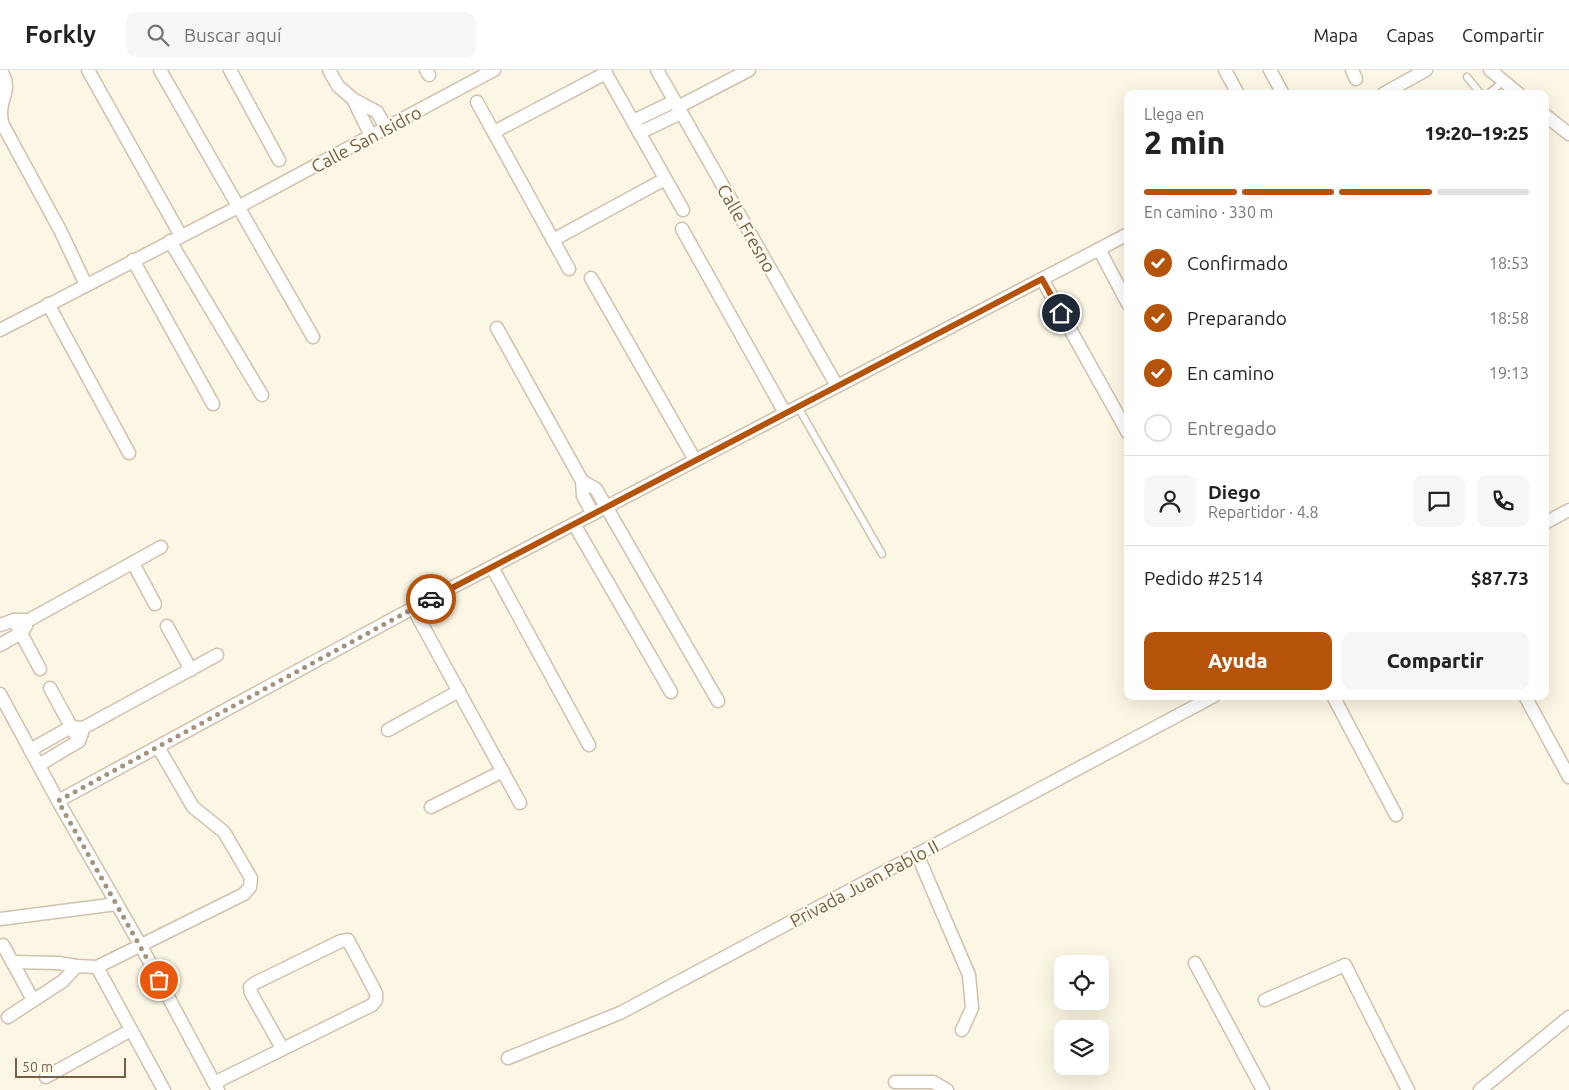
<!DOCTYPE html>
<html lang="es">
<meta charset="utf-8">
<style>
:root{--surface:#fff;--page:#f6f6f6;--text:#222;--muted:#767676;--line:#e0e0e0;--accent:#b45309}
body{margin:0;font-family:Ubuntu,sans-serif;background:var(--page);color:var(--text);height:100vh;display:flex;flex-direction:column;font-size:19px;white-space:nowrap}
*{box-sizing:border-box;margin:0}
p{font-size:16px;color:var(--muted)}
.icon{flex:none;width:28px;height:28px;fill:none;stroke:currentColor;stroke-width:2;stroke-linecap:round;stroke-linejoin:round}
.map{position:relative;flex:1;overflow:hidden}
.sheet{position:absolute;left:1124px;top:20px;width:425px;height:610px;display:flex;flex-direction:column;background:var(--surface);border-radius:10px;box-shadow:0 5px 20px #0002}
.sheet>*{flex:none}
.fabs{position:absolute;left:1054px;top:885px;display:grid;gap:10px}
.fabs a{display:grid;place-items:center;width:55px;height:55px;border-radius:10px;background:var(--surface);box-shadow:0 5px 20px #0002;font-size:25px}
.scale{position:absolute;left:15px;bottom:12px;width:111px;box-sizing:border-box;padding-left:5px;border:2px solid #755f49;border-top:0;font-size:14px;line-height:18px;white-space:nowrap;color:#755f49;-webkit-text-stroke:4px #fffaea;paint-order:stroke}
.pin{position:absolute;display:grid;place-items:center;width:42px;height:42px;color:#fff;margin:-21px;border:2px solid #fff;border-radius:50%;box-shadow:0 1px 5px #0007}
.courier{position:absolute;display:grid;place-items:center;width:50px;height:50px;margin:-25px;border:4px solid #b45309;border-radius:50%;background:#fff;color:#222;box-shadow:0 1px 6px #0007}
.headline em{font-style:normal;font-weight:800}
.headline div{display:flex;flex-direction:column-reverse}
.headline{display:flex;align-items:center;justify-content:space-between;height:85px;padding:0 20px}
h1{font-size:32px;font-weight:800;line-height:38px}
.bar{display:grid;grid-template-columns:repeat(4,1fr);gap:8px 5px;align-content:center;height:60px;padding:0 20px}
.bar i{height:6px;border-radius:4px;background:var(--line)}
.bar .active{background:var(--accent)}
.bar p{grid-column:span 4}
.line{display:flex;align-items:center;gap:12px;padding:0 20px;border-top:1px solid var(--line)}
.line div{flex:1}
.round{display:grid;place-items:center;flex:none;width:52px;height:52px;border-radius:10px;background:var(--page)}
ol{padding:0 20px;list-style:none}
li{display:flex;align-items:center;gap:15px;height:55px}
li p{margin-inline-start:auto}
li .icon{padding:5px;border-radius:50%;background:var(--accent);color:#fff;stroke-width:4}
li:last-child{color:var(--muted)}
li i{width:28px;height:28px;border:2px solid var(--line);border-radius:50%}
.primary-button{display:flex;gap:10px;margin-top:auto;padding:10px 20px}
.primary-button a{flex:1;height:58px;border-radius:10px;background:var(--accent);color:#fff;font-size:20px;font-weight:800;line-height:58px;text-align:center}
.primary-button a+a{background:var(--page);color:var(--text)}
header{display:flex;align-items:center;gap:30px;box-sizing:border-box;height:70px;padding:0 25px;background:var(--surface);border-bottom:1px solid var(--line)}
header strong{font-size:24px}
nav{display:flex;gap:28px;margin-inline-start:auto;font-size:18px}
.search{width:350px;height:45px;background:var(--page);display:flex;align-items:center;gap:12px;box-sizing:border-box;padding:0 18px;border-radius:10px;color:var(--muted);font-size:19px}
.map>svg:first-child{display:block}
</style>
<header>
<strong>Forkly</strong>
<div class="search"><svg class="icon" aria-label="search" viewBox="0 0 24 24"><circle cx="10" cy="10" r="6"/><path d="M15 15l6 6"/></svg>Buscar aquí</div>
<nav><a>Mapa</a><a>Capas</a><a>Compartir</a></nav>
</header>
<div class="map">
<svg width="1569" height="1020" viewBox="0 0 1569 1020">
<rect width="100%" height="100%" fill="#fcf6e4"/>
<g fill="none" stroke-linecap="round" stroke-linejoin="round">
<defs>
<g id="service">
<path d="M1467,7L1481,24"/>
<path d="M1488,24L1504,11"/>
<path d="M798,337L882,484"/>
</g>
<g id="minor">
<path d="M0,0C13,18 1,26 1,43C1,47 2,52 3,55L60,160L86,215"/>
<path d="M88,0L181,166"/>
<path d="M160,0L313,267"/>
<path d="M230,0L279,90"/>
<path d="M329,0L338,16L353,29L377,42L386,58"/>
<path d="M426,0L429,5"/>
<path d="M604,0L683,140"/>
<path d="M657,0L837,316"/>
<path d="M1225,0L1238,24"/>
<path d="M1270,0L1283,24"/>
<path d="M1352,0L1356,9"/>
<path d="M1490,0L1519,24"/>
<path d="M1383,24L1426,0"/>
<path d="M353,29L371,66"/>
<path d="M477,32L569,199"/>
<path d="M678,37L749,0"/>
<path d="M1545,45L1569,64"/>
<path d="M633,51L675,31"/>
<path d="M494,62L606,3"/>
<path d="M639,63L681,43"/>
<path d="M682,159L785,343"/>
<path d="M553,170L665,109"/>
<path d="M170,171L262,325"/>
<path d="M1099,179L1128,234"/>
<path d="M133,190L213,334"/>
<path d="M591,208L695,390"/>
<path d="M1042,209L1128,363"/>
<path d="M48,234L129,383"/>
<path d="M497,258L582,411L583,426L593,444"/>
<path d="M0,260L238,137L494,0"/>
<path d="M582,411L596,419L718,631"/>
<path d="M1545,453L1569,440"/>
<path d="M574,454L671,622"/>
<path d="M133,493L155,534"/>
<path d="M492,497L589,675"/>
<path d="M413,538L520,733"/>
<path d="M14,550L40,599"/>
<path d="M0,555L14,550H29L161,477"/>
<path d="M167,556L191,600"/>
<path d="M0,575L21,563L26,556"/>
<path d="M50,618L79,671"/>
<path d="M0,624L58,731L141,876L218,1020"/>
<path d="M1333,626L1396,745"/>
<path d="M1525,626L1569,707"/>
<path d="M388,660L459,621"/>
<path d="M30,680L71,657L83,658L217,585"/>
<path d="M39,695L79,671L82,663"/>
<path d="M58,731L413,538L1128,164"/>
<path d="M431,737L503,701"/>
<path d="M917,784L969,905L972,938L962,960"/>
<path d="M0,849L117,834"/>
<path d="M3,875L33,930"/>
<path d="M12,892L58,893L77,896L97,897L244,824L250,817L251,808L224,762L193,737L158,677"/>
<path d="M1195,893L1263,1020"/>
<path d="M97,897L164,1020"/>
<path d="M1265,930L1345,895L1408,1020"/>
<path d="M8,947L63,911L77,896"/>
<path d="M508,988L620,943L1214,626"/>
<path d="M46,1007L131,960"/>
<path d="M895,1012H933L947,1020"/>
<path d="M214,1013L372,935L376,930V923L348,870L341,871L255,913L250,917L251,923L282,978"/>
<path d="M1480,1020L1569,947"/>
</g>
</defs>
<use href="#service" stroke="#d0c1ad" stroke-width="9"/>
<use href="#minor" stroke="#d0c1ad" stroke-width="15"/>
<use href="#service" stroke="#fff" stroke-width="6"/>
<use href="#minor" stroke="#fff" stroke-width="12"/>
</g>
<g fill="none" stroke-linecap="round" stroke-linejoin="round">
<path stroke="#a4947f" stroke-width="5" stroke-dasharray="0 9" d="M159,910L58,731L431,529"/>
<path stroke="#b45309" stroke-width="6" d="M431,529L1042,209L1061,243"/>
</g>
<g text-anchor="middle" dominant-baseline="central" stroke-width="4" stroke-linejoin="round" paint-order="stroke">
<g font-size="18" fill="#755f49" stroke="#fffaea">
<text transform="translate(366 69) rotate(-28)">Calle San Isidro</text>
<text transform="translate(747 158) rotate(60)">Calle Fresno</text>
<text transform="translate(864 813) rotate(-28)">Privada Juan Pablo II</text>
</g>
</g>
</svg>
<div class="fabs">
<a><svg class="icon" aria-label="locate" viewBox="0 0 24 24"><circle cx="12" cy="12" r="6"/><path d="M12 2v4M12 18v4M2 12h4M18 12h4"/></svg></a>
<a><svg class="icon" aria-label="layers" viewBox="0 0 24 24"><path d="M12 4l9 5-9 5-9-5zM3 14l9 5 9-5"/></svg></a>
</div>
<div class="scale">50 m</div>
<div class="pin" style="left:159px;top:910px;background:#ea580c"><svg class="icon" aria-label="bag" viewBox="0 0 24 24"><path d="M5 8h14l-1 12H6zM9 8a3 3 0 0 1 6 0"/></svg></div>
<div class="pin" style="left:1061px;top:243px;background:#1f2937"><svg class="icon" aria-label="home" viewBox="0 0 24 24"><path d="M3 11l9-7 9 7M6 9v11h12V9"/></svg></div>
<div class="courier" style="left:431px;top:529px"><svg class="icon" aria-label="car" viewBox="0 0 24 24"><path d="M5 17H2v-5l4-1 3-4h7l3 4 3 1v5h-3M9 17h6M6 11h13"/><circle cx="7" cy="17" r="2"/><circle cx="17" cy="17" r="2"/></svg></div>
<section class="sheet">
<div class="headline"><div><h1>2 min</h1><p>Llega en</p></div><em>19:20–19:25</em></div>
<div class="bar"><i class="active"></i><i class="active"></i><i class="active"></i><i></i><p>En camino · 330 m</p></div>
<ol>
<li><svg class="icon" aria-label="check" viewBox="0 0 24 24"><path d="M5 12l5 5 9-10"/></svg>Confirmado<p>18:53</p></li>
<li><svg class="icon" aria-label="check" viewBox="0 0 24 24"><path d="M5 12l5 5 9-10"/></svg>Preparando<p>18:58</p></li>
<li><svg class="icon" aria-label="check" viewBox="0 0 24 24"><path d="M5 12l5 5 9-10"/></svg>En camino<p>19:13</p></li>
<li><i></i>Entregado</li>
</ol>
<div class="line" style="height:90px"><a class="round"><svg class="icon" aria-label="person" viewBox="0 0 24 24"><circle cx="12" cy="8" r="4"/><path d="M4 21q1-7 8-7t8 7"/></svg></a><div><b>Diego</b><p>Repartidor · 4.8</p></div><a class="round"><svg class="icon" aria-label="chat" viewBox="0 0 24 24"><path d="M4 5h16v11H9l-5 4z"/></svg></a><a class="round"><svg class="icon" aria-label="phone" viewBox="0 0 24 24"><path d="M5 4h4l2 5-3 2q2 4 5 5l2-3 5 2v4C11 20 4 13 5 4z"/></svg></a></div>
<div class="line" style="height:65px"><div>Pedido #2514</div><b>$87.73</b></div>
<div class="primary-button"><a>Ayuda</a><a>Compartir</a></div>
</section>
</div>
